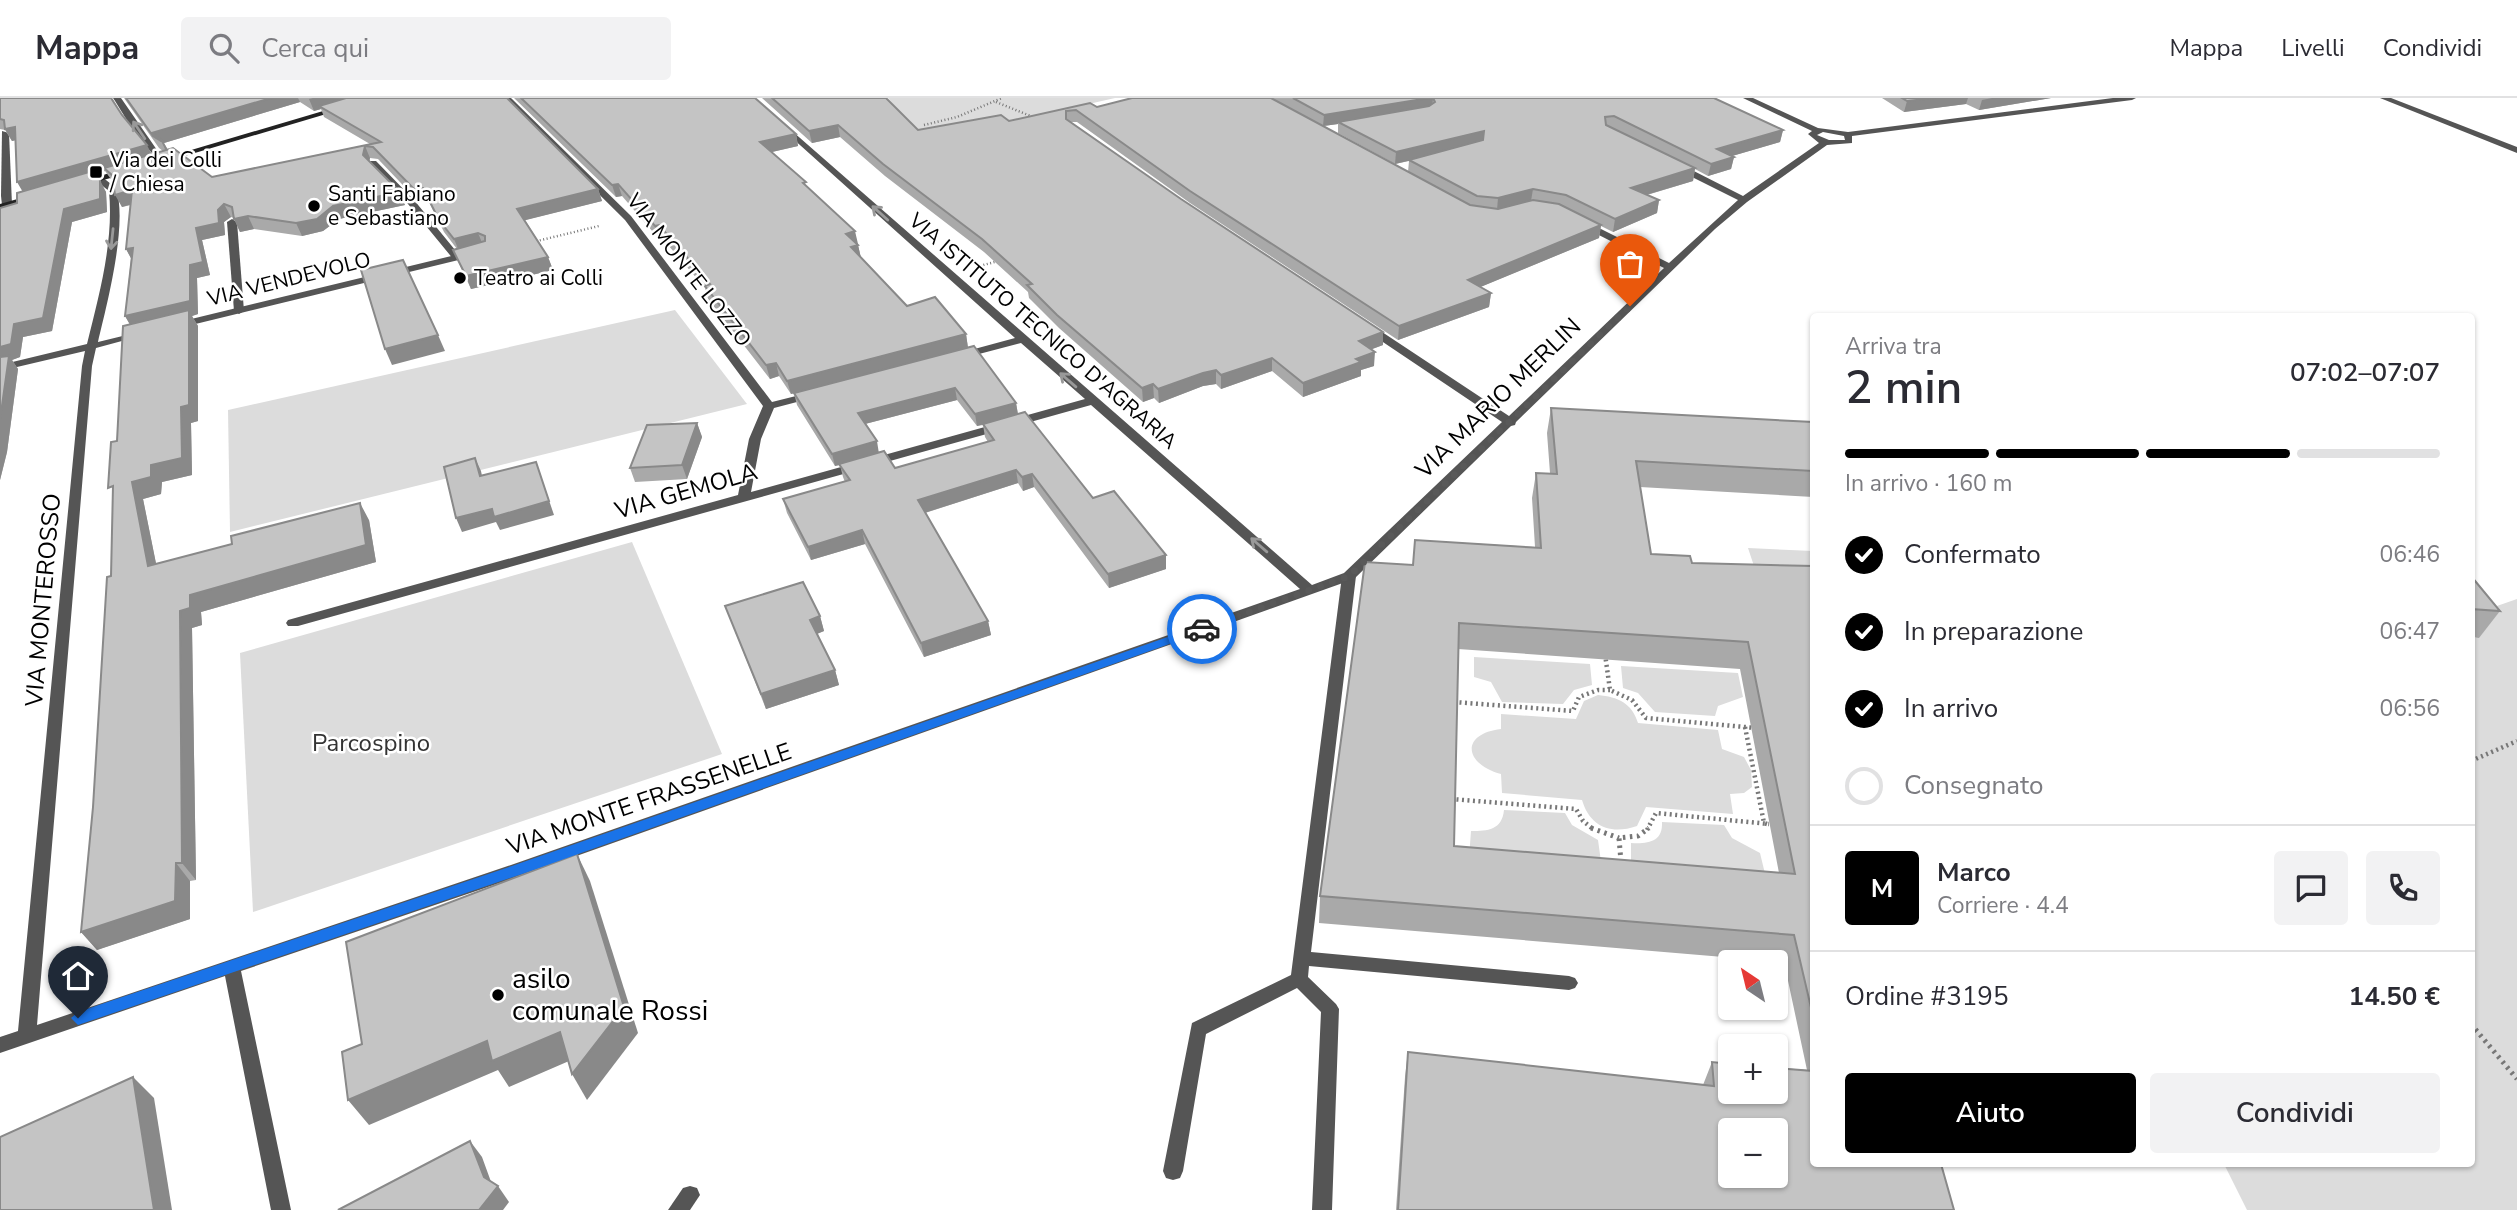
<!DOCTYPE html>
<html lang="it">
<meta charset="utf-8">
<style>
:root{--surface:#fff;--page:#f2f2f3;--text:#2b2b33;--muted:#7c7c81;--line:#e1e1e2;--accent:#000}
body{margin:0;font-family:"Nunito Sans",sans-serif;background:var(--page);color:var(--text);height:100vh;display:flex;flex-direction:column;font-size:26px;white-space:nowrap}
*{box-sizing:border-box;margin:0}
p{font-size:23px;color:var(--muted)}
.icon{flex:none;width:38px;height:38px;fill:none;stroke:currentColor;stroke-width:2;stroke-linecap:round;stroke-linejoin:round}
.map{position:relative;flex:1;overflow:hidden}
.panel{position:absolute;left:1810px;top:215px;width:665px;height:854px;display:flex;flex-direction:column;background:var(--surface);border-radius:7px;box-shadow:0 2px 5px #0004}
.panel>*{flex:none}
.needle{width:46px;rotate:325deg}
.controls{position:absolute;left:1718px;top:852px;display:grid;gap:14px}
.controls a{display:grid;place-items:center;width:70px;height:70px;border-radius:7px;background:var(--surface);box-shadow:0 2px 5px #0004;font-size:35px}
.pin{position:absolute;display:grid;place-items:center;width:60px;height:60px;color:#fff;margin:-72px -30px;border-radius:50% 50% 50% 0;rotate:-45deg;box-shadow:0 0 7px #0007}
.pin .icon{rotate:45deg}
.courier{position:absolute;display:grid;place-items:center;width:70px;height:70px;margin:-35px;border:5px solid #1a73e8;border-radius:50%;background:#fff;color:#222;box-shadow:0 2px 9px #0007}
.head em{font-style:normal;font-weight:600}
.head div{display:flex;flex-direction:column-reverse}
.head{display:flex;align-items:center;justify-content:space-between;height:119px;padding:0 35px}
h1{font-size:46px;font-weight:600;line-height:52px}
.bar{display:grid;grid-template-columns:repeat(4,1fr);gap:10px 7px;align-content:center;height:84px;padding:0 35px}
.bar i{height:9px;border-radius:5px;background:var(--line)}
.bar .selected{background:var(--accent)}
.bar p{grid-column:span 4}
.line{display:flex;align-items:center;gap:18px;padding:0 35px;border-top:2px solid var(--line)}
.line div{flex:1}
.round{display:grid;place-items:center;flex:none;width:74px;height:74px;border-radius:7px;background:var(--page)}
ol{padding:0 35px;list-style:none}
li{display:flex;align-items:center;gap:21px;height:77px}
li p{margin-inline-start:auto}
li .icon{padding:7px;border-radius:50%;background:var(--accent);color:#fff;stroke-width:4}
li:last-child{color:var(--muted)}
li i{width:38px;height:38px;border:4px solid var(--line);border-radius:50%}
.button{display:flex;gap:14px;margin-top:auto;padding:14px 35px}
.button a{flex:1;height:80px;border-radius:7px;background:var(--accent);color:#fff;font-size:28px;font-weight:600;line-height:80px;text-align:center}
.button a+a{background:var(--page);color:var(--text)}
header{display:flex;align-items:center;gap:42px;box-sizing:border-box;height:98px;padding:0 35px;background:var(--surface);border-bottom:2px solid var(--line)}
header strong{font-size:33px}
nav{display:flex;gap:38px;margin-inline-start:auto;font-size:24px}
.search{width:490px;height:63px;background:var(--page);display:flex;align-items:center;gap:18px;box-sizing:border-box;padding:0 24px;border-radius:7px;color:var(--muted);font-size:26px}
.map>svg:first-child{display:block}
</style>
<header>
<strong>Mappa</strong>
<div class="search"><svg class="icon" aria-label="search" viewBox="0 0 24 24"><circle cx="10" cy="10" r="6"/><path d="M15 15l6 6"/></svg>Cerca qui</div>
<nav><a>Mappa</a><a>Livelli</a><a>Condividi</a></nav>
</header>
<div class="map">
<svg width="2517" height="1112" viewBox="0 0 2517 1112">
<rect width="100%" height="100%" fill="#fff"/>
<g fill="#dcdcdc">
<path d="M888,0H1115L925,43Z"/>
<path d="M675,212L747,306L230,434L228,312Z"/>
<path d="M632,444L722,656L253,814L240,555Z"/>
<path d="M1748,450L1813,453V493L1756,474Z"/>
<path d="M2517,501V1112H2247L2224,1066H2471V541L2479,539L2471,517Z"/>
<path d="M1474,559L1590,566L1592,587L1574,592L1563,606L1502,604L1491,584L1474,579Z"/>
<path d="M1621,568L1738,575L1743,599L1718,608L1715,618L1655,614L1638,595L1623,590Z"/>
<path d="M1598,597C1618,599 1632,605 1638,625L1718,632L1722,651L1744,659L1751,672L1752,689L1744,695L1730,696L1733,716L1646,709L1637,728C1611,737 1590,729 1582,702L1502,695L1501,676C1464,666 1460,636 1501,631V616L1576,621L1584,603Z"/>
<path d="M1504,712L1565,715L1572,727L1598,742L1602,771L1469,760L1471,733C1488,733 1502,732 1504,712Z"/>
<path d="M1662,724L1724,727L1732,740L1760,755L1767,784L1631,772V745C1648,746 1663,744 1662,724Z"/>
</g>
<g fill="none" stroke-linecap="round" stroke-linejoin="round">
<g stroke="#777" stroke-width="2.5" stroke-dasharray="1 2.5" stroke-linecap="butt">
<path d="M996,4L1033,19"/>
<path d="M924,27L957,19L1002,0"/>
<path d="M533,144L599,128"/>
<path d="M980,168L998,163"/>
</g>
<g stroke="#777" stroke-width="4.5" stroke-dasharray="2 3.5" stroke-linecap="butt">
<path d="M1605,556L1610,592L1632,602L1646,620L1756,630"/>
<path d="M1454,604L1573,613L1579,599L1598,592H1610"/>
<path d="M1745,629L1764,725L1767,726"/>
<path d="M2471,663L2517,643"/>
<path d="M1451,701L1576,711L1583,723L1594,732"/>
<path d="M1647,732L1656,715L1769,726"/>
</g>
<g stroke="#777" stroke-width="5" stroke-dasharray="2.5 4.5" stroke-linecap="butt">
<path d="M1591,730L1619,740"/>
<path d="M1621,764L1619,740L1638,738L1649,730"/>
<path d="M2471,926L2517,981"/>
</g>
<g fill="#555" fill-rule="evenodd">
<path d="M370,63H376L414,102L460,158V162H454L408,106L370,67Z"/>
<path d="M232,121L237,124L244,213L239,216L234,213L227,124Z"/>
<path d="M1349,474L1356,478L1311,854L1569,878L1575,880L1578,885L1575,890L1569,892L1309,868L1308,879L1336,906L1339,911L1332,1112H1312L1321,914L1297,890L1206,936L1183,1073L1180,1080L1173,1082L1166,1080L1163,1073L1192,925L1291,877L1342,478Z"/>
</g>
<g fill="#555" fill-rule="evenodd">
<path d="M113,0H121L157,52L168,59V63C148,63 124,16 113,0Z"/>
<path d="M502,0H511L631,118L772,304L812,294L818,297L816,299L774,310L761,341L751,394L1085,301L1021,245L960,261L956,260V256L1015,240L781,30L780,28L784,26L1312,487L1344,475L1502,324L1365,232V228H1373L1509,318L1664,170L1581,128V124H1587L1669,165L1738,102L1676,71V67H1682L1743,98L1819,45L1808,36L1812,33L1743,0H1753L1818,30L1848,34L2113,0H2136L2132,2L1852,38V45L1827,47L1747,104L1715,131L1516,324L1515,327L1511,328L1354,481L523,777L241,873L291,1112H271L225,878L0,955V939L18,933L82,268L85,253L0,273V267L87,246C99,197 114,144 109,93L95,82V78H101L116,90C128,126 107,206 98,244L139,234L144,237L96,250L92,268L37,927L511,767L1300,491L1091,307L298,528H288L286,525L288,522L738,397L749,341L763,308L625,122ZM1823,34L1844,38L1845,42H1829L1817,37Z"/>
<path d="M2380,0H2391L2517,49V55Z"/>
<path d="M2,33L9,35L12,107L7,110L2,107L1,98Z"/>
<path d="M472,153L475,154V158L179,230L174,227L179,224Z"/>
<path d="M690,1088L697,1090L700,1097L690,1112H668L683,1090Z"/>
</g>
<g fill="#222" fill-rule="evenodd">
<path d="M367,0H380L168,63L161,61Z"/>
<path d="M126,70L130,73L129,75L81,88L77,85Z"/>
<path d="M35,96L39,99L38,101L0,112V106Z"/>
</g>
</g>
<g fill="#a9a9a9" fill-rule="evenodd">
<path d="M0,0H112L122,17L152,56L163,53L159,50L124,0H507L598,91L602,103L525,122L548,159L553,172L471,191L453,152L457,151L444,134L428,102L419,104L378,61L370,60L369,63L405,107L339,121L323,133L302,138L254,131L240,134L234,120L231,119L224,124L225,137L202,142L210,177L197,180L198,216L192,218L198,228V323L191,325L192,377L162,384L161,396L143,401L156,466L369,422L376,464L201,514L202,527L192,530L196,782L190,783V821L97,852L81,834L93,709L111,478L117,343L130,226L125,218L131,160L126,151L131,107L122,109L113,84L105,73L92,77L106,94L107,114L72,124L52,233L23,239L20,259L12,262L18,271L7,354L0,382V110L17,105L23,94L15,42L12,43L5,32L0,31V36ZM300,4L314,13L321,11L324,19L370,46L212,79L168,52L164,45Z"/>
<path d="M514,0H755L796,36L798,48L772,54L807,89L858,146H857L858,147L861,160L907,208L966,236L968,250L1016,305L1018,316L1093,400L1166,471L1109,490L1034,389L1023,393L1018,385L925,415L988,523L991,537L924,559L865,446L811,462L787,415L783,401L845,384L843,379L840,367L835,368L797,307L794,295L791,296L779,278L770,281L708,201L705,190L662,140L659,141L622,98L616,99ZM957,302L977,328L983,327L985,339L988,344L895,370L879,355L865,326Z"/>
<path d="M762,0H886L918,32L1009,23L1090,5L1097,9L1272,0H1714L1783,32L1780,44L1732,58L1734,59L1731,71L1708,78L1695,71L1693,83L1647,97L1659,102L1657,115L1613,134L1601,128L1599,140L1480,189L1491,195L1489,209L1398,242L1190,105L1077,24H1071L1181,101L1383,234V247L1372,251L1374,268L1361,272V278L1303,299L1272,273L1221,291L1216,286L1203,288L1159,305L1154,300L1143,304L1059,230L1029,200L1028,194L984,154L885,78L840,39L812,45ZM1338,26V35L1395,66L1409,63L1408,74L1324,28Z"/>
<path d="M1882,0H2051L1979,12L1966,6L1904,14Z"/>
<path d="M1551,310L1813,324V399L1640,389L1651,456L1692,465L1813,468V1066L1954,1112H1396L1405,979L1408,954L1703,987L1712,964L1807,972L1784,864L1319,825L1320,798L1413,467L1415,442L1535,449L1532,400L1536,375H1550L1547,335ZM1458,551L1740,571L1779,775L1454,748Z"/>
<path d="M697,325L702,339L687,381L635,384L630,370Z"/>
<path d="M2471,478L2500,513L2479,540L2471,539Z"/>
<path d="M725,508L820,518L824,533L817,536L835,572L839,587L766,611Z"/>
</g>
<g fill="#898989">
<path d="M271,0H298L300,4L164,45L169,54L167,55L161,43L152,35Z"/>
<path d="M313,0H358L319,8L321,11L314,13L309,1Z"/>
<path d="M1429,0H1433L1432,11L1338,24V26L1323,28L1324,17Z"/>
<path d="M1935,0H1968L1966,6L1904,14L1907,3Z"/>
<path d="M1992,0H2051L1979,12L1982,2Z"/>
<path d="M838,27L840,39L812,45L809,33Z"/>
<path d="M15,29L22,41L12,43L5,31Z"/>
<path d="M1783,32L1780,44L1715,63L1717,51Z"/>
<path d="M1484,33L1483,45L1395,66L1396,54Z"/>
<path d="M796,36L798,48L763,56L760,44Z"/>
<path d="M147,47L153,59L104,70L105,73L24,96L17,84Z"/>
<path d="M365,48L370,60L368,69L363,57Z"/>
<path d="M1734,59L1731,71L1708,78L1711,66Z"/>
<path d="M1695,70L1693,83L1629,102L1631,90Z"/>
<path d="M100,82L106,94L107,114L72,124L52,233L23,239L20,259L12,262L18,271L7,354L0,382V249L14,226L64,111Z"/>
<path d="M618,86L622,98L616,99L612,87Z"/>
<path d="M423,90L428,102L419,104L414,91Z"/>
<path d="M598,91L602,103L522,123L517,111Z"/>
<path d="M1533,91L1531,103L1497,112L1498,100Z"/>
<path d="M132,92L139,104L122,109L115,97Z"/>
<path d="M400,94L405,107L339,121L323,133L302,138L296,125L333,108Z"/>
<path d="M1659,102L1657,115L1613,134L1615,121Z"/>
<path d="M224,106L231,119L224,124L225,137L202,142L210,177L197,180L198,216L192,218L198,228V323L191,325L192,377L162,384L161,396L143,401L160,485L148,468L132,384L133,232L125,218L190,167L196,130Z"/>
<path d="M248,118L254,131L240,134L234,121Z"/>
<path d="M659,127L662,140L659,141L655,128Z"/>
<path d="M1601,127L1599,140L1466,195L1468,182Z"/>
<path d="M855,133L858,146L848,149L846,136Z"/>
<path d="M478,135L483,147L459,153L454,141Z"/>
<path d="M858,147L861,160L851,149Z"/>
<path d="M133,150V164L126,151Z"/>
<path d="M548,159L553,172L471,191L466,178Z"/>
<path d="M1491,195L1489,209L1398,242L1399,228Z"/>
<path d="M1383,234V247L1359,256V243Z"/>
<path d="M966,236L968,250L791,296L787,283Z"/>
<path d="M438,237L445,253L392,267L385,251Z"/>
<path d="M1375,254L1374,268L1361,272V278L1303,299V285L1356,261Z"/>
<path d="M1272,260V273L1221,291V277Z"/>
<path d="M776,265L779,278L770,281L766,267Z"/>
<path d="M1216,272V286L1203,288L1159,305L1158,291L1203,275Z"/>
<path d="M1153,286L1154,300L1143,304L1142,290Z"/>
<path d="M955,290L957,302L861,327L858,315Z"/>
<path d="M1016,305L1018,317L977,328L975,316Z"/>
<path d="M697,325L702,339L687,381L682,367Z"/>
<path d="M877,343L879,356L835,368L832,356Z"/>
<path d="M475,360L481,373L485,392L480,378Z"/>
<path d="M536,364L554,417L500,432L496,424L462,434L456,420L492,411Z"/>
<path d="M1016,372L1018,385L921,416L918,402Z"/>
<path d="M1032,376L1034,389L1023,393L1022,379Z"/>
<path d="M360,405L369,422L376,464L201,514L202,527L192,530L196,782L182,765L180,513L190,497Z"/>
<path d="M862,432L865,446L811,462L808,449Z"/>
<path d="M1166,457V471L1109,490L1108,476Z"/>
<path d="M820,518L824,533L814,537L810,522Z"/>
<path d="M988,523L991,537L924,559L921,545Z"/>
<path d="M835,572L839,587L766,611L761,596Z"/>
<path d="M577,756L590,783L638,935L587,1002L572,976Z"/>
<path d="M176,765L190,783V821L97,852L81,834Z"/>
<path d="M560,934L576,960L509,989L498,972L369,1027L348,1002L487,943Z"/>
<path d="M133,979L154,1000L172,1112H154Z"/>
<path d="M470,1043L482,1059L494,1092L498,1088L509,1104L503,1112H479L484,1079Z"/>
</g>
<g fill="#c4c4c4" stroke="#898989" stroke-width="2" fill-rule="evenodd">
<path d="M0,0H111L122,17L147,47L17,84L15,29L5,31L4,22L0,21Z"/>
<path d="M126,0H271L152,35L163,43H161L153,38Z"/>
<path d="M346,0H507L598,91L517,111L548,159L466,178L453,152L485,143V138L478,135L454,141L439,122L423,90L414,91L373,49L365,48L363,57L400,94L333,108L317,121L296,125L248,118L234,121L232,109L224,106L218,112L219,125L196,130L203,164L190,167V203L125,218L133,150L126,151L132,92L115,97L112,77L104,70L173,50L212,79L381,44L319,8Z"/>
<path d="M521,0H755L796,36L760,44L806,84L803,85L855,133L846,136L858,147L851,149L907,208L935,199L966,236L787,283L776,265L766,267L705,188L710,186L659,127L655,128L618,86L612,87Z"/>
<path d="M772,0H886L918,32L1001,17L1009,23L1090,5L1097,9L1132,0H1271L1470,107L1498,111L1533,102L1559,106L1601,127L1468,182L1491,195L1399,228L1190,93L1076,12L1066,13V21L1181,101L1383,234L1359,243L1375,254L1356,261L1361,264L1303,285L1272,260L1221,277L1216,272L1203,275L1158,291L1153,286L1142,290L1057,217L1027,187L1032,186L982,141L883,66L838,27L809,33Z"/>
<path d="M1293,0H1429L1324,17Z"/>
<path d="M1433,0H1714L1783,32L1717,51L1734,59L1711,66L1614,18L1605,19L1606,27L1695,70L1631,90L1659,102L1615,121L1566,97L1533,91L1498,100L1477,98L1409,62L1483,42L1484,33L1396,54L1338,24L1429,8L1435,4Z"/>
<path d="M1902,0H1935L1907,3Z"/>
<path d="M89,74L100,82V101L64,111L43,220L14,226L11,246L0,249V110L17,105V95Z"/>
<path d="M403,162L438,237L385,251L361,172Z"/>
<path d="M189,212V307L181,309L182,360L151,367V379L132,384L148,468L232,446L231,438L360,405L366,447L190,497V510L180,513L182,765H176L175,803L81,834L93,709L107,479L111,478L113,388L108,390L111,344L117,343L123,228Z"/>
<path d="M974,248L1016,305L975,316L955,290L858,315L877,343L832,356L794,295Z"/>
<path d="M9,258L0,322V259Z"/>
<path d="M1551,310L1813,324V373L1636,363L1651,456L1690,458L1692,465L1813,468V918L1794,837L1320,798L1365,464L1413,467L1415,442L1541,450L1536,375L1557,376ZM1459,525L1748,544L1795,776L1454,748Z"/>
<path d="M1025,314L1093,400L1114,393L1166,457L1108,476L1032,376L1022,379L1016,372L918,402L988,523L921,545L862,432L808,449L783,401L850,382L839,366L884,353L895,370L994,342L983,326Z"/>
<path d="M697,325L682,367L630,370L647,327Z"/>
<path d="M475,360L480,378L536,364L549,403L494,419L492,411L456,420L444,369Z"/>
<path d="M2471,478L2500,513L2471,511Z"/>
<path d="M803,484L820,518L810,522L835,572L761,596L725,508Z"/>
<path d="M577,756L624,909L572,976L560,934L492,963L487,943L348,1002L342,954L362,946L346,844Z"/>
<path d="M1408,954L1714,988L1712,964L1731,966V994H1776V970L1813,973V1066H1941L1954,1112H1398ZM1731,1032H1776V1078H1731Z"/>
<path d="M133,979L154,1112H0V1039Z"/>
<path d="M470,1043L484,1079L498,1088L479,1112H338Z"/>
</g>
<defs><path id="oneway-shaft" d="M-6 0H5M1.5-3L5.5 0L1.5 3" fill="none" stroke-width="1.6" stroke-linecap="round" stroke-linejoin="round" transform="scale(1.75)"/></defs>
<g stroke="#999">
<use href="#oneway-shaft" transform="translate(139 32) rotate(-124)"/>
<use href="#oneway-shaft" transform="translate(880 115) rotate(-138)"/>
<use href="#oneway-shaft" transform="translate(112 141) rotate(96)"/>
<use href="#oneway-shaft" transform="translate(1068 282) rotate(-139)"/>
<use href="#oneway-shaft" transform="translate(1259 447) rotate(-139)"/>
</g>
<path fill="#1a73e8" d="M1202,527L1207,531L1206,533L522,776L78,927L71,920L78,914L512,768Z"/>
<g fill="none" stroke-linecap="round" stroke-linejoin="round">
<path stroke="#595959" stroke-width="7" stroke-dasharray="0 12.6" d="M1202,531L1349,478L1630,208"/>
</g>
<g fill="#000" stroke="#fff" stroke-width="2.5">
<rect x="89" y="67" width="14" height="14" rx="3.5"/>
<circle cx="314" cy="108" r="7"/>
<circle cx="460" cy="180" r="7"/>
<circle cx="498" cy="897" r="7"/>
</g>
<g text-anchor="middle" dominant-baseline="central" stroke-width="5" stroke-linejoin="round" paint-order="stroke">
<g font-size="21" fill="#000" stroke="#fff" text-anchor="start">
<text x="110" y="62">Via dei Colli<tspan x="110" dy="24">/ Chiesa</tspan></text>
<text x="328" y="96">Santi Fabiano<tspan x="328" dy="24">e Sebastiano</tspan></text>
<text x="474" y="180">Teatro ai Colli</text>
</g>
<g font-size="21" fill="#000" stroke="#fff">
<text transform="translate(689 172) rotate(52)">VIA MONTE LOZZO</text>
<text transform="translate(289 181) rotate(-14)">VIA VENDEVOLO</text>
<text transform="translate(1043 233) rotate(41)">VIA ISTITUTO TECNICO D'AGRARIA</text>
</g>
<g font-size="24" fill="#000" stroke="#fff">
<text transform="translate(1498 300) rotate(-44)">VIA MARIO MERLIN</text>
<text transform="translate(686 393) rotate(-16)">VIA GEMOLA</text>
<text transform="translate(43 502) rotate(-85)">VIA MONTEROSSO</text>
<text transform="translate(649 701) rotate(-19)">VIA MONTE FRASSENELLE</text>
</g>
<g font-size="24" fill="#333" stroke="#fff">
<text x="371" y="645">Parcospino</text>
</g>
<g font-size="28" fill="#000" stroke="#fff" text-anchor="start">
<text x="512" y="881">asilo<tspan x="512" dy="32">comunale Rossi</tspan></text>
</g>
</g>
</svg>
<div class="controls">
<a><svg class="needle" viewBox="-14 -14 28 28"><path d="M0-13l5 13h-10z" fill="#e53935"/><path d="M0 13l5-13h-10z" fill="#7c7c81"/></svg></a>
<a>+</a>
<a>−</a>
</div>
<div class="pin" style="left:1630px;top:208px;background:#ea580c"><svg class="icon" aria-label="bag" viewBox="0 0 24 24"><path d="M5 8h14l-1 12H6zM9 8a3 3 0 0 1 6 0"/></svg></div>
<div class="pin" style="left:78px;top:920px;background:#1f2937"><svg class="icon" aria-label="home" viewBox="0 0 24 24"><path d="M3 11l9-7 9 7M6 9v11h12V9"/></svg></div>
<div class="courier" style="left:1202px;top:531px"><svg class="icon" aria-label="car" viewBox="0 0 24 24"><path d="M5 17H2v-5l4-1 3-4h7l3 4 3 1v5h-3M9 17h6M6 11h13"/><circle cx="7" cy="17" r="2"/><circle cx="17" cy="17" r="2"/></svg></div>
<section class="panel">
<div class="head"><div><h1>2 min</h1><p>Arriva tra</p></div><em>07:02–07:07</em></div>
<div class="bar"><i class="selected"></i><i class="selected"></i><i class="selected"></i><i></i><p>In arrivo · 160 m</p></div>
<ol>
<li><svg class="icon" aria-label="check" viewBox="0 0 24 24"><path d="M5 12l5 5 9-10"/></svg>Confermato<p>06:46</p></li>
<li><svg class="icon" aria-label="check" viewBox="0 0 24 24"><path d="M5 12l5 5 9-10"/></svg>In preparazione<p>06:47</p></li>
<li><svg class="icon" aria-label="check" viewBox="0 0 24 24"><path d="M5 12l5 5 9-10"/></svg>In arrivo<p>06:56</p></li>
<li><i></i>Consegnato</li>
</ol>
<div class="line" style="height:126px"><b class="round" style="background:var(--accent);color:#fff">M</b><div><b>Marco</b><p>Corriere · 4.4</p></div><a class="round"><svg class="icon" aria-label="chat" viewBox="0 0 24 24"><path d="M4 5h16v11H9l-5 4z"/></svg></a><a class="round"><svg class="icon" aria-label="phone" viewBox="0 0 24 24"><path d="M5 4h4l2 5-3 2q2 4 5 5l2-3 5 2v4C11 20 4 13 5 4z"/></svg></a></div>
<div class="line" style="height:91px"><div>Ordine #3195</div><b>14.50 €</b></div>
<div class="button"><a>Aiuto</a><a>Condividi</a></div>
</section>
</div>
